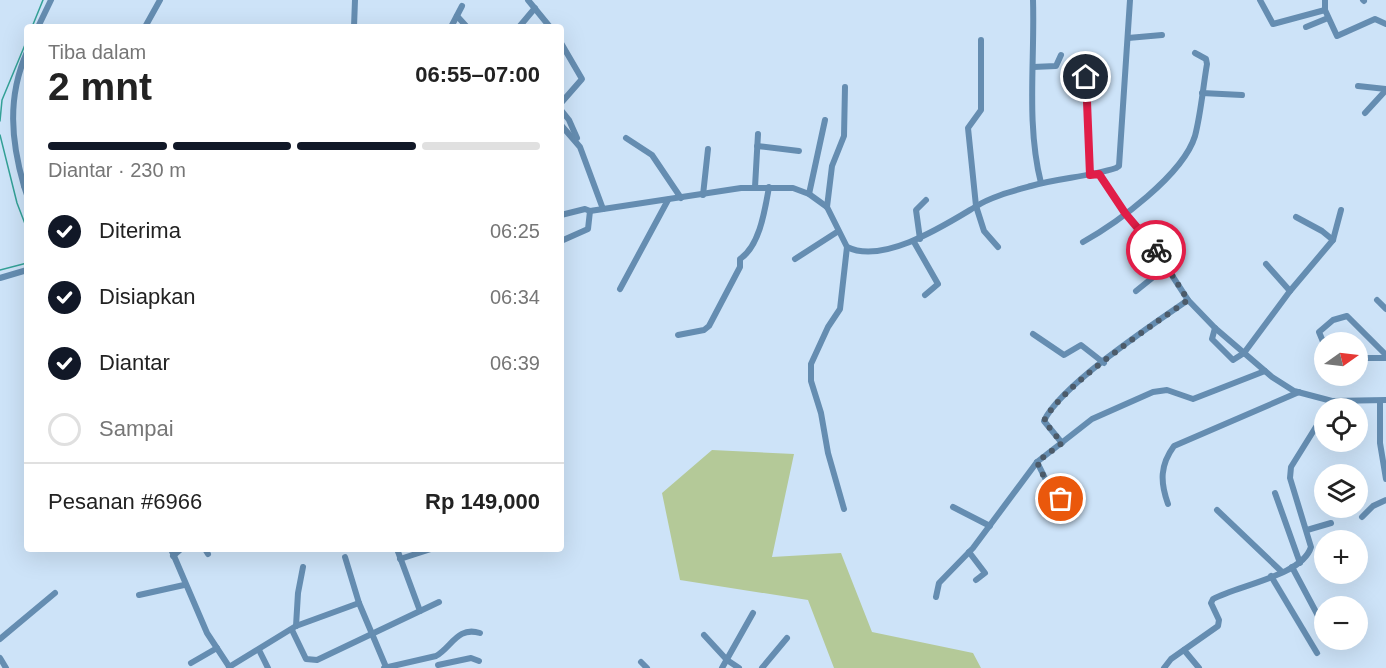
<!DOCTYPE html>
<html lang="id">
<meta charset="utf-8">
<style>
:root{--surface:#fff;--page:#f6f6f6;--text:#222;--muted:#767676;--line:#e0e0e0;--accent:#111827}
body{margin:0;font-family:Arial,sans-serif;background:var(--page);color:var(--text);height:100vh;display:flex;flex-direction:column;font-size:22px;white-space:nowrap}
*{box-sizing:border-box;margin:0}
p{font-size:20px;color:var(--muted)}
.icon{flex:none;width:33px;height:33px;fill:none;stroke:currentColor;stroke-width:2;stroke-linecap:round;stroke-linejoin:round}
.map{position:relative;flex:1;overflow:hidden}
.side{position:absolute;left:24px;top:24px;width:540px;height:528px;display:flex;flex-direction:column;background:var(--surface);border-radius:6px;box-shadow:0 6px 24px #0002}
.side>*{flex:none}
.needle{width:39px;rotate:76deg}
.tools{position:absolute;left:1314px;top:332px;display:grid;gap:12px}
.tools a{display:grid;place-items:center;width:54px;height:54px;border-radius:50%;background:var(--surface);box-shadow:0 6px 24px #0002;font-size:30px}
.pin{position:absolute;display:grid;place-items:center;width:51px;height:51px;color:#fff;margin:-26px;border:3px solid #fff;border-radius:50%;box-shadow:0 2px 6px #0007}
.courier{position:absolute;display:grid;place-items:center;width:60px;height:60px;margin:-30px;border:4px solid #e11d48;border-radius:50%;background:#fff;color:#222;box-shadow:0 2px 8px #0007}
.overview em{font-style:normal;font-weight:800}
.overview div{display:flex;flex-direction:column-reverse}
.overview{display:flex;align-items:center;justify-content:space-between;height:102px;padding:0 24px}
h1{font-size:39px;font-weight:800;line-height:45px}
.bar{display:grid;grid-template-columns:repeat(4,1fr);gap:9px 6px;align-content:center;height:72px;padding:0 24px}
.bar i{height:8px;border-radius:4px;background:var(--line)}
.bar .current{background:var(--accent)}
.bar p{grid-column:span 4}
.line{display:flex;align-items:center;gap:15px;padding:0 24px;border-top:2px solid var(--line)}
.line div{flex:1}
ol{padding:0 24px;list-style:none}
li{display:flex;align-items:center;gap:18px;height:66px}
li p{margin-inline-start:auto}
li .icon{padding:6px;border-radius:50%;background:var(--accent);color:#fff;stroke-width:4}
li:last-child{color:var(--muted)}
li i{width:33px;height:33px;border:3px solid var(--line);border-radius:50%}
.map>svg:first-child{display:block}
</style>
<div class="map">
<svg width="1386" height="668" viewBox="0 0 1386 668">
<rect width="100%" height="100%" fill="#cde3f8"/>
<path fill="#b4c998" d="M712,450L794,454L772,557L841,553L872,632L973,653L981,668H834L808,600L680,580L662,493Z"/>
<g fill="none" stroke-linecap="round" stroke-linejoin="round">
<g stroke="#33a197" stroke-width="1.5">
<path d="M32,27L43,0"/>
<path d="M0,121L2,100L27,40"/>
<path d="M0,135L17,203L27,229"/>
<path d="M0,270L27,263"/>
</g>
<g stroke="#658db1" stroke-width="6">
<path d="M528,0L550,27"/>
<path d="M1033,0C1035,60 1026,124 1041,183"/>
<path d="M1260,0L1273,24L1325,10"/>
<path d="M1325,0V10L1337,36L1375,19L1386,24"/>
<path d="M1363,0L1364,1"/>
<path d="M457,16L467,27"/>
<path d="M38,27L51,0"/>
<path d="M145,27L160,0"/>
<path d="M354,27L355,0"/>
<path d="M451,27L462,6"/>
<path d="M519,27L535,8"/>
<path d="M1306,27L1328,18"/>
<path d="M1128,38L1162,35"/>
<path d="M981,40V110L968,128L976,206L984,231L998,247"/>
<path d="M561,43L582,79L561,103"/>
<path d="M1033,67L1056,66L1061,55"/>
<path d="M1086,77L1090,175"/>
<path d="M1358,86L1386,89"/>
<path d="M1202,93L1242,95"/>
<path d="M561,110L569,120L577,138"/>
<path d="M1365,113L1386,90"/>
<path d="M561,125L580,147L603,209"/>
<path d="M626,138L652,155L681,198"/>
<path d="M757,146L799,151"/>
<path d="M1099,174L1125,213L1147,237L1188,300L1215,328L1272,377L1294,391L1332,401L1386,400"/>
<path d="M27,185L24,186L27,195"/>
<path d="M24,186C11,141 7,97 27,52"/>
<path d="M755,187L758,134"/>
<path d="M809,194L825,120"/>
<path d="M703,195L708,149"/>
<path d="M827,207L832,166L844,136L845,87"/>
<path d="M561,215L585,209L590,211L741,188H793L809,194L827,207L847,247C883,265 945,225 975,207C990,197 1013,191 1031,186C1058,178 1088,177 1116,168L1119,166L1130,0"/>
<path d="M920,239L916,210L926,200"/>
<path d="M1333,240L1341,210"/>
<path d="M561,241L588,229L590,211"/>
<path d="M914,242L938,284L925,295"/>
<path d="M1083,242C1117,223 1183,175 1195,136C1201,113 1203,87 1207,64L1206,59L1195,53"/>
<path d="M795,259L837,232"/>
<path d="M1266,264L1290,291"/>
<path d="M0,278L27,270"/>
<path d="M620,289L668,200"/>
<path d="M1136,291L1167,266"/>
<path d="M1377,300L1386,309"/>
<path d="M1215,328L1212,339L1233,360L1244,353L1290,291L1333,240L1322,231L1296,217"/>
<path d="M1033,334L1064,355L1081,345L1104,363"/>
<path d="M678,335L704,330L709,326L740,267V259C760,246 765,209 769,187"/>
<path d="M1324,344L1319,332L1333,320L1347,316L1386,355"/>
<path d="M1358,358H1386"/>
<path d="M1380,401V443L1386,479"/>
<path d="M1062,443L1044,421C1060,386 1153,324 1188,300"/>
<path d="M1037,462L1055,498L1061,499L1073,494"/>
<path d="M1275,493L1300,563"/>
<path d="M1168,504C1160,482 1160,465 1174,446L1299,392"/>
<path d="M953,507L990,526"/>
<path d="M844,509L828,453L821,413L811,381V364L828,327L840,309L847,247"/>
<path d="M1217,510L1282,572"/>
<path d="M1362,517L1373,506L1386,500"/>
<path d="M1307,530L1331,523"/>
<path d="M135,549H136"/>
<path d="M171,549L207,633L230,668"/>
<path d="M205,549L208,554"/>
<path d="M397,549L420,611"/>
<path d="M969,552L985,573L976,580"/>
<path d="M173,556L181,549"/>
<path d="M345,557L359,603L386,667"/>
<path d="M400,559L431,549"/>
<path d="M1292,567L1324,627"/>
<path d="M1271,576L1317,653"/>
<path d="M139,595L184,585"/>
<path d="M936,597L939,583L973,548L1037,462L1092,419L1153,392L1167,390L1193,399L1265,371"/>
<path d="M296,626L298,593L303,567"/>
<path d="M292,630L306,659L317,660L439,602"/>
<path d="M704,635L727,660L739,668"/>
<path d="M0,639L55,593"/>
<path d="M1331,639L1333,642"/>
<path d="M259,650L268,668"/>
<path d="M1184,650L1199,668"/>
<path d="M0,658L6,668"/>
<path d="M641,662L647,668"/>
<path d="M191,663L217,648"/>
<path d="M438,665L471,658L479,661"/>
<path d="M229,667L296,626L359,603"/>
<path d="M384,668L436,656C452,647 457,626 480,633"/>
<path d="M722,668L753,613"/>
<path d="M762,668L787,638"/>
<path d="M1164,668L1171,659L1218,626L1219,620L1211,603L1213,599C1238,585 1302,576 1311,547L1290,478L1291,467L1324,414"/>
</g>
</g>
<g fill="none" stroke-linecap="round" stroke-linejoin="round">
<path stroke="#4c5b6a" stroke-width="6" stroke-dasharray="0 10.8" d="M1061,499L1053,496L1037,462L1062,443L1044,421C1061,386 1153,325 1188,300L1156,250"/>
<path stroke="#e11d48" stroke-width="8" d="M1086,77L1090,175L1099,174L1125,213L1156,250"/>
</g>
</svg>
<div class="tools">
<a><svg class="needle" viewBox="-14 -14 28 28"><path d="M0-13l5 13h-10z" fill="#e53935"/><path d="M0 13l5-13h-10z" fill="#767676"/></svg></a>
<a><svg class="icon" aria-label="locate" viewBox="0 0 24 24"><circle cx="12" cy="12" r="6"/><path d="M12 2v4M12 18v4M2 12h4M18 12h4"/></svg></a>
<a><svg class="icon" aria-label="layers" viewBox="0 0 24 24"><path d="M12 4l9 5-9 5-9-5zM3 14l9 5 9-5"/></svg></a>
<a>+</a>
<a>−</a>
</div>
<div class="pin" style="left:1061px;top:499px;background:#ea580c"><svg class="icon" aria-label="bag" viewBox="0 0 24 24"><path d="M5 8h14l-1 12H6zM9 8a3 3 0 0 1 6 0"/></svg></div>
<div class="pin" style="left:1086px;top:77px;background:#1f2937"><svg class="icon" aria-label="home" viewBox="0 0 24 24"><path d="M3 11l9-7 9 7M6 9v11h12V9"/></svg></div>
<div class="courier" style="left:1156px;top:250px"><svg class="icon" aria-label="bike" viewBox="0 0 24 24"><circle cx="6" cy="16" r="4"/><circle cx="18" cy="16" r="4"/><path d="M6 16l4-8h5l3 8M10 8l3 8H6M13 5h3"/></svg></div>
<section class="side">
<div class="overview"><div><h1>2 mnt</h1><p>Tiba dalam</p></div><em>06:55–07:00</em></div>
<div class="bar"><i class="current"></i><i class="current"></i><i class="current"></i><i></i><p>Diantar · 230 m</p></div>
<ol>
<li><svg class="icon" aria-label="check" viewBox="0 0 24 24"><path d="M5 12l5 5 9-10"/></svg>Diterima<p>06:25</p></li>
<li><svg class="icon" aria-label="check" viewBox="0 0 24 24"><path d="M5 12l5 5 9-10"/></svg>Disiapkan<p>06:34</p></li>
<li><svg class="icon" aria-label="check" viewBox="0 0 24 24"><path d="M5 12l5 5 9-10"/></svg>Diantar<p>06:39</p></li>
<li><i></i>Sampai</li>
</ol>
<div class="line" style="height:78px"><div>Pesanan #6966</div><b>Rp 149,000</b></div>
</section>
</div>
